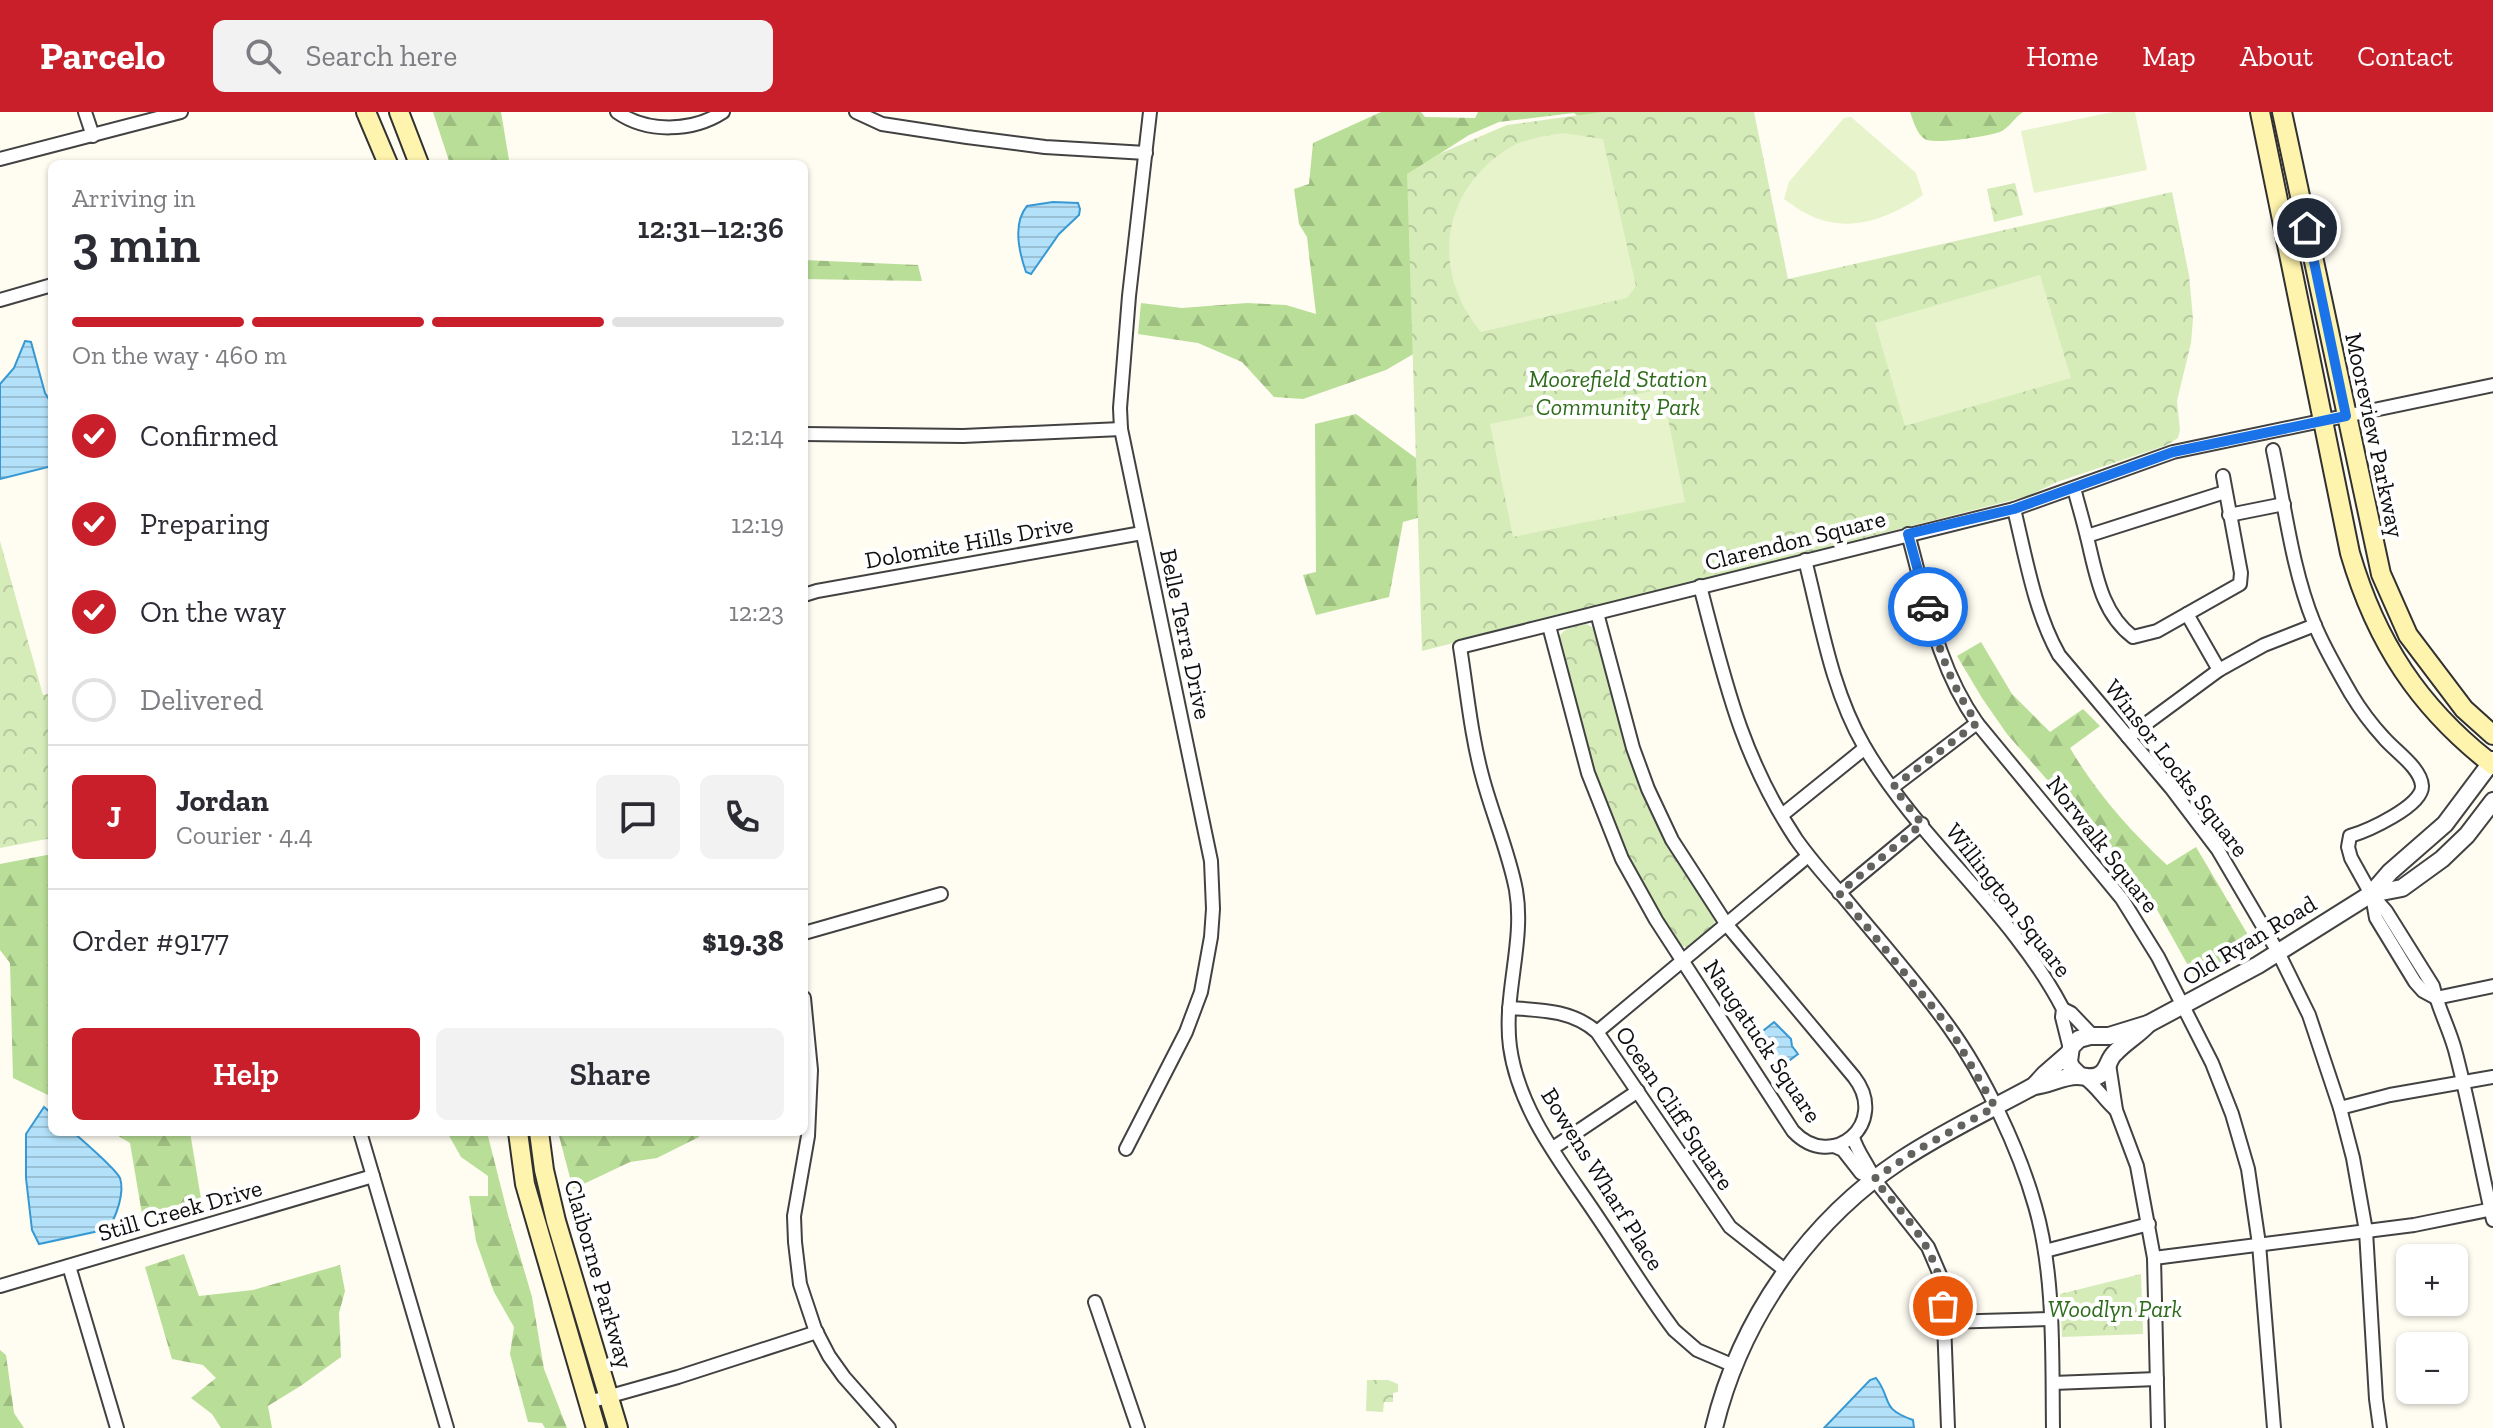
<!DOCTYPE html>
<meta charset="utf-8">
<style>
:root{--surface:#fff;--page:#f2f2f3;--text:#2b2b33;--muted:#7c7c81;--line:#e1e1e2;--accent:#c81f2b}
body{margin:0;font-family:"Zilla Slab",serif;background:var(--page);color:var(--text);height:100vh;display:flex;flex-direction:column;font-size:30px;white-space:nowrap}
*{box-sizing:border-box;margin:0}
p{font-size:26px;color:var(--muted)}
.icon{flex:none;width:44px;height:44px;fill:none;stroke:currentColor;stroke-width:2;stroke-linecap:round;stroke-linejoin:round}
.map{position:relative;flex:1;overflow:hidden}
.side{position:absolute;left:48px;top:48px;width:760px;height:976px;display:flex;flex-direction:column;background:var(--surface);border-radius:12px;box-shadow:0 2px 6px #0004}
.side>*{flex:none}
.tools{position:absolute;left:2396px;top:1132px;display:grid;gap:16px}
.tools a{display:grid;place-items:center;width:72px;height:72px;border-radius:12px;background:var(--surface);box-shadow:0 2px 6px #0004;font-size:40px}
.pin{position:absolute;display:grid;place-items:center;width:68px;height:68px;color:#fff;margin:-34px;border:4px solid #fff;border-radius:50%;box-shadow:0 2px 8px #0007}
.courier{position:absolute;display:grid;place-items:center;width:80px;height:80px;margin:-40px;border:6px solid #1a73e8;border-radius:50%;background:#fff;color:#222;box-shadow:0 2px 10px #0007}
.headline em{font-style:normal;font-weight:600}
.headline div{display:flex;flex-direction:column-reverse}
.headline{display:flex;align-items:center;justify-content:space-between;height:136px;padding:0 24px}
h1{font-size:52px;font-weight:600;line-height:60px}
.bar{display:grid;grid-template-columns:repeat(4,1fr);gap:12px 8px;align-content:center;height:96px;padding:0 24px}
.bar i{height:10px;border-radius:6px;background:var(--line)}
.bar .on{background:var(--accent)}
.bar p{grid-column:span 4}
.line{display:flex;align-items:center;gap:20px;padding:0 24px;border-top:2px solid var(--line)}
.line div{flex:1}
.round{display:grid;place-items:center;flex:none;width:84px;height:84px;border-radius:12px;background:var(--page)}
ol{padding:0 24px;list-style:none}
li{display:flex;align-items:center;gap:24px;height:88px}
li p{margin-inline-start:auto}
li .icon{padding:8px;border-radius:50%;background:var(--accent);color:#fff;stroke-width:4}
li:last-child{color:var(--muted)}
li i{width:44px;height:44px;border:4px solid var(--line);border-radius:50%}
.button{display:flex;gap:16px;margin-top:auto;padding:16px 24px}
.button a{flex:1;height:92px;border-radius:12px;background:var(--accent);color:#fff;font-size:32px;font-weight:600;line-height:92px;text-align:center}
.button a+a{background:var(--page);color:var(--text)}
header{display:flex;align-items:center;gap:48px;box-sizing:border-box;height:112px;padding:0 40px;background:var(--accent);color:#fff}
header strong{font-size:38px}
nav{display:flex;gap:44px;margin-inline-start:auto;font-size:28px}
.search{width:560px;height:72px;background:var(--page);display:flex;align-items:center;gap:20px;box-sizing:border-box;padding:0 28px;border-radius:12px;color:var(--muted);font-size:30px}
.map>svg:first-child{display:block}
</style>
<header>
<strong>Parcelo</strong>
<div class="search"><svg class="icon" aria-label="search" viewBox="0 0 24 24"><circle cx="10" cy="10" r="6"/><path d="M15 15l6 6"/></svg>Search here</div>
<nav><a>Home</a><a>Map</a><a>About</a><a>Contact</a></nav>
</header>
<div class="map">
<svg width="2493" height="1316" viewBox="0 0 2493 1316">
<defs>
<pattern id="forest-firs" width="22" height="20" patternUnits="userSpaceOnUse" patternTransform="scale(2)"><rect width="22" height="20" fill="#b9de97"/><path d="M5 1l3.5 6h-7zM16 11l3.5 6h-7z" fill="#9ebd81"/></pattern>
<pattern id="park-crowns" width="20" height="18" patternUnits="userSpaceOnUse" patternTransform="scale(2)"><rect width="20" height="18" fill="#d5ecb9"/><path d="M2 6a3 3 0 1 1 6 0M12 15a3 3 0 1 1 6 0" fill="none" stroke="#b6c99e"/></pattern>
<pattern id="water-rules" width="6" height="5" patternUnits="userSpaceOnUse" patternTransform="scale(2)"><rect width="6" height="5" fill="#b3e1f9"/><path d="M0 2.5h6" fill="none" stroke="#99c0d4"/></pattern>
</defs>
<rect width="100%" height="100%" fill="#fffcf2"/>
<g fill="url(#forest-firs)">
<path d="M433,0H501L509,48L512,52H450Z"/>
<path d="M1381,0H1421L1425,5L1475,6L1478,0H1724L1591,15L1574,1L1499,10L1469,23L1408,62L1415,241L1386,258L1303,287L1274,285L1242,250L1198,231L1138,222L1141,191L1182,196L1247,191L1286,193L1316,202L1307,125L1299,112L1294,77L1309,72L1313,31Z"/>
<path d="M1910,0H2023C2015,5 2008,17 2000,20C1988,24 1935,33 1925,27C1917,23 1913,8 1910,0Z"/>
<path d="M804,148L918,153L922,169L804,167Z"/>
<path d="M1356,302L1424,352L1450,397L1403,410L1389,485L1316,503L1303,463L1316,460L1315,312Z"/>
<path d="M1981,530L2012,582L2050,620L2083,597L2100,614L2070,636C2095,679 2131,720 2167,753L2196,735L2254,833L2195,866L2150,785L2007,622L1982,586L1957,544Z"/>
<path d="M52,742V985L13,966L10,851L0,838V752Z"/>
<path d="M112,1020H190L201,1087L142,1102L130,1031Z"/>
<path d="M447,1020H487L508,1103L532,1185L544,1257L567,1316H545L542,1311L528,1310L510,1242L514,1215L494,1180L476,1129L469,1084H488V1064L461,1045Z"/>
<path d="M558,1020H698L699,1025L657,1046L630,1050L573,1077Z"/>
<path d="M184,1142L199,1184L253,1178L340,1153L345,1179L339,1201L341,1245L302,1273L268,1294L272,1316H221L212,1302L191,1286L216,1266L203,1253L172,1247L145,1155Z"/>
<path d="M0,1238L6,1243L14,1301L24,1316H0Z"/>
</g>
<g fill="url(#park-crowns)">
<path d="M1602,0H1754L1788,167L2172,80L2189,163L2193,207L2191,231L2177,289L2180,318L2178,326L2167,333L2057,370L2028,384L1422,539L1407,62L1439,42L1507,13Z"/>
<path d="M2015,71L2023,103L1994,110L1987,77Z"/>
<path d="M0,429L43,583L52,581V726L0,736Z"/>
<path d="M1586,512L1594,516L1598,521L1662,720L1715,809L1710,819L1687,835L1678,833L1636,765L1598,677L1558,527C1564,515 1573,515 1586,512Z"/>
<path d="M2141,1162L2143,1222L2062,1225L2060,1182Z"/>
<path d="M1367,1268H1388L1398,1272V1280L1393,1281V1290H1384L1383,1300L1366,1299Z"/>
</g>
<g fill="#e6f3cb">
<path d="M2113,0H2135L2147,58L2034,81L2021,19Z"/>
<path d="M1851,5L1916,61L1923,83C1893,104 1853,121 1816,106C1805,102 1794,94 1784,87L1789,70L1844,6Z"/>
<path d="M1563,21L1603,27L1636,174L1627,186L1481,220C1433,163 1439,87 1500,42C1518,28 1541,24 1563,21Z"/>
<path d="M2040,163L2071,266L1905,314L1875,211Z"/>
<path d="M1662,277L1685,390L1513,425L1490,312Z"/>
</g>
<g fill="url(#water-rules)" stroke="#3699d4" stroke-width="2">
<path d="M1053,90L1078,91L1080,97L1079,103L1059,122L1031,162L1026,160C1019,140 1012,112 1027,94Z"/>
<path d="M25,229L31,230L45,281L52,292V354L0,367V272L14,256Z"/>
<path d="M1774,910L1791,927L1792,934L1798,942L1782,954L1758,923Z"/>
<path d="M44,995L52,1002V1020H73C83,1029 115,1056 120,1066C125,1081 116,1105 108,1117L39,1132L32,1118L26,1066V1022Z"/>
<path d="M1876,1266C1893,1288 1879,1296 1913,1308L1914,1316H1824L1870,1268Z"/>
</g>
<g fill="none" stroke-linecap="round" stroke-linejoin="round">
<defs>
<g id="minor">
<path d="M85,0L93,24"/>
<path d="M617,0C647,21 692,20 723,0"/>
<path d="M856,0L882,12L967,25L1045,35L1146,41"/>
<path d="M0,47L181,0"/>
<path d="M0,188L52,173"/>
<path d="M804,322L963,324L1121,317"/>
<path d="M2273,338C2285,395 2292,457 2314,511C2324,536 2338,559 2351,582C2360,597 2372,613 2384,626C2395,639 2421,656 2422,674C2423,694 2367,719 2350,724L2348,735L2351,746L2371,782L2386,799L2433,874C2438,896 2449,916 2455,938C2470,994 2480,1052 2493,1108"/>
<path d="M2074,376C2078,392 2083,408 2087,425C2096,461 2101,501 2133,525L2157,519L2240,472L2241,461L2223,364"/>
<path d="M2014,397C2026,446 2034,498 2059,543L2171,676L2218,738L2278,840L2309,903L2340,996L2353,1046L2366,1119L2376,1287L2380,1316"/>
<path d="M2229,403L2284,392"/>
<path d="M1908,422C1927,490 1936,552 1977,611L2122,787L2158,845L2212,951L2232,1002L2248,1057L2259,1132L2274,1316"/>
<path d="M2087,424L2225,380"/>
<path d="M1805,448C1821,510 1831,577 1864,634C1919,729 2012,799 2063,897L2062,905L2070,937"/>
<path d="M1700,474C1725,569 1741,644 1796,727C1810,747 1826,765 1842,783C1878,827 1916,869 1949,915C1984,963 2019,1037 2035,1094C2055,1162 2052,1245 2053,1316"/>
<path d="M804,483L817,479L1142,421"/>
<path d="M2187,502L2219,558"/>
<path d="M1549,514L1588,661L1622,747L1656,808L1793,1019C1832,1061 1890,1011 1854,965L1727,813L1672,728L1648,677L1633,636L1597,501"/>
<path d="M2128,625L2219,558L2264,533L2315,513"/>
<path d="M1893,675L1977,611"/>
<path d="M1782,703L1865,636"/>
<path d="M1839,781L1922,712"/>
<path d="M2372,784L2376,806L2415,870L2423,879L2436,886"/>
<path d="M804,821L941,782"/>
<path d="M804,886L811,958L808,1024L794,1104L795,1130L800,1172L815,1217L829,1244L844,1265L889,1316"/>
<path d="M2436,886L2493,874"/>
<path d="M1509,896C1541,898 1572,898 1597,920L1730,1115L1786,1159"/>
<path d="M2063,897L2071,901L2093,924"/>
<path d="M1597,920L1808,744"/>
<path d="M2109,952L2116,998L2137,1054L2154,1146L2158,1316"/>
<path d="M2083,965C2097,974 2104,988 2116,998"/>
<path d="M2340,996L2390,983L2493,965"/>
<path d="M360,1020L447,1316"/>
<path d="M1853,1025C1857,1040 1868,1052 1874,1067L1928,1135L1940,1163L1944,1210L1948,1316"/>
<path d="M1834,1034L1843,1038L1861,1061L1874,1067"/>
<path d="M1553,1036L1638,979"/>
<path d="M1126,1037L1186,920L1201,880L1211,825L1213,797L1211,749L1121,317L1120,296L1129,184L1150,0"/>
<path d="M2045,1139L2149,1112"/>
<path d="M2154,1146L2414,1113L2493,1097"/>
<path d="M69,1154L117,1316"/>
<path d="M0,1174L373,1064"/>
<path d="M1095,1190L1138,1316"/>
<path d="M1944,1210L2050,1207"/>
<path d="M1732,1253L1697,1238L1674,1218C1647,1182 1624,1144 1599,1107C1564,1054 1519,1000 1510,935C1503,883 1525,830 1516,778C1509,741 1493,704 1483,667C1471,624 1467,579 1460,535L2014,397L2173,340L2493,273"/>
<path d="M2053,1271L2157,1267"/>
<path d="M589,1290L678,1265L817,1220"/>
</g>
<g id="tertiary">
<path d="M2371,782L2402,776L2442,747L2467,723L2493,689"/>
<path d="M2080,964L2071,955L2069,949L2071,935L2079,927L2090,924H2109L2148,912L2258,853L2371,782L2390,760L2445,712L2493,648"/>
<path d="M2034,974C2049,973 2062,964 2077,964C2086,964 2093,968 2101,962C2109,956 2108,947 2115,941C2125,930 2138,923 2148,912"/>
<path d="M1714,1316C1740,1208 1808,1110 1901,1048C1943,1020 1990,998 2034,974L2045,962L2068,942"/>
</g>
<g id="secondary">
<path d="M366,0L388,52"/>
<path d="M399,0L419,52"/>
<path d="M2260,0L2350,441C2376,530 2419,596 2493,653"/>
<path d="M2282,0L2381,462L2408,523L2464,597L2493,623"/>
<path d="M518,1020L525,1072L596,1316"/>
<path d="M539,1020L544,1058L556,1109L618,1316"/>
</g>
</defs>
<use href="#minor" stroke="#424242" stroke-width="16"/>
<use href="#tertiary" stroke="#424242" stroke-width="20"/>
<use href="#secondary" stroke="#313131" stroke-width="22"/>
<use href="#minor" stroke="#fff" stroke-width="12"/>
<use href="#tertiary" stroke="#fff" stroke-width="16"/>
<use href="#secondary" stroke="#fff4ad" stroke-width="18"/>
</g>
<g fill="none" stroke-linecap="round" stroke-linejoin="round">
<path stroke="#63625e" stroke-width="8" stroke-dasharray="0 14.4" d="M1928,495C1940,540 1950,572 1977,611L1893,675L1922,712L1839,781L1949,915L1995,995L1919,1037L1874,1067C1908,1108 1941,1139 1943,1194"/>
<path stroke="#1a73e8" stroke-width="10" d="M1928,495L1908,422L2014,397L2173,340L2346,304L2307,116"/>
</g>
<g text-anchor="middle" dominant-baseline="central" stroke-width="8" stroke-linejoin="round" paint-order="stroke">
<g font-size="24" font-style="italic" fill="#2e6c1b" stroke="#fff">
<text x="1618" y="266">Moorefield Station<tspan x="1618" dy="28">Community Park</tspan></text>
<text x="2115" y="1196">Woodlyn Park</text>
</g>
<g font-size="24" fill="#0f0f0f" stroke="#fff">
<text transform="translate(2375 323) rotate(78)">Mooreview Parkway</text>
<text transform="translate(1795 428) rotate(-14)">Clarendon Square</text>
<text transform="translate(969 430) rotate(-10)">Dolomite Hills Drive</text>
<text transform="translate(1186 522) rotate(78)">Belle Terra Drive</text>
<text transform="translate(2177 656) rotate(52)">Winsor Locks Square</text>
<text transform="translate(2103 732) rotate(52)">Norwalk Square</text>
<text transform="translate(2009 788) rotate(52)">Willington Square</text>
<text transform="translate(2249 828) rotate(-31)">Old Ryan Road</text>
<text transform="translate(1763 929) rotate(56)">Naugatuck Square</text>
<text transform="translate(1675 996) rotate(56)">Ocean Cliff Square</text>
<text transform="translate(1603 1067) rotate(58)">Bowens Wharf Place</text>
<text transform="translate(180 1098) rotate(-16)">Still Creek Drive</text>
<text transform="translate(599 1162) rotate(74)">Claiborne Parkway</text>
</g>
</g>
</svg>
<div class="tools">
<a>+</a>
<a>−</a>
</div>
<div class="pin" style="left:1943px;top:1194px;background:#ea580c"><svg class="icon" aria-label="bag" viewBox="0 0 24 24"><path d="M5 8h14l-1 12H6zM9 8a3 3 0 0 1 6 0"/></svg></div>
<div class="pin" style="left:2307px;top:116px;background:#1f2937"><svg class="icon" aria-label="home" viewBox="0 0 24 24"><path d="M3 11l9-7 9 7M6 9v11h12V9"/></svg></div>
<div class="courier" style="left:1928px;top:495px"><svg class="icon" aria-label="car" viewBox="0 0 24 24"><path d="M5 17H2v-5l4-1 3-4h7l3 4 3 1v5h-3M9 17h6M6 11h13"/><circle cx="7" cy="17" r="2"/><circle cx="17" cy="17" r="2"/></svg></div>
<section class="side">
<div class="headline"><div><h1>3 min</h1><p>Arriving in</p></div><em>12:31–12:36</em></div>
<div class="bar"><i class="on"></i><i class="on"></i><i class="on"></i><i></i><p>On the way · 460 m</p></div>
<ol>
<li><svg class="icon" aria-label="check" viewBox="0 0 24 24"><path d="M5 12l5 5 9-10"/></svg>Confirmed<p>12:14</p></li>
<li><svg class="icon" aria-label="check" viewBox="0 0 24 24"><path d="M5 12l5 5 9-10"/></svg>Preparing<p>12:19</p></li>
<li><svg class="icon" aria-label="check" viewBox="0 0 24 24"><path d="M5 12l5 5 9-10"/></svg>On the way<p>12:23</p></li>
<li><i></i>Delivered</li>
</ol>
<div class="line" style="height:144px"><b class="round" style="background:var(--accent);color:#fff">J</b><div><b>Jordan</b><p>Courier · 4.4</p></div><a class="round"><svg class="icon" aria-label="chat" viewBox="0 0 24 24"><path d="M4 5h16v11H9l-5 4z"/></svg></a><a class="round"><svg class="icon" aria-label="phone" viewBox="0 0 24 24"><path d="M5 4h4l2 5-3 2q2 4 5 5l2-3 5 2v4C11 20 4 13 5 4z"/></svg></a></div>
<div class="line" style="height:104px"><div>Order #9177</div><b>$19.38</b></div>
<div class="button"><a>Help</a><a>Share</a></div>
</section>
</div>
